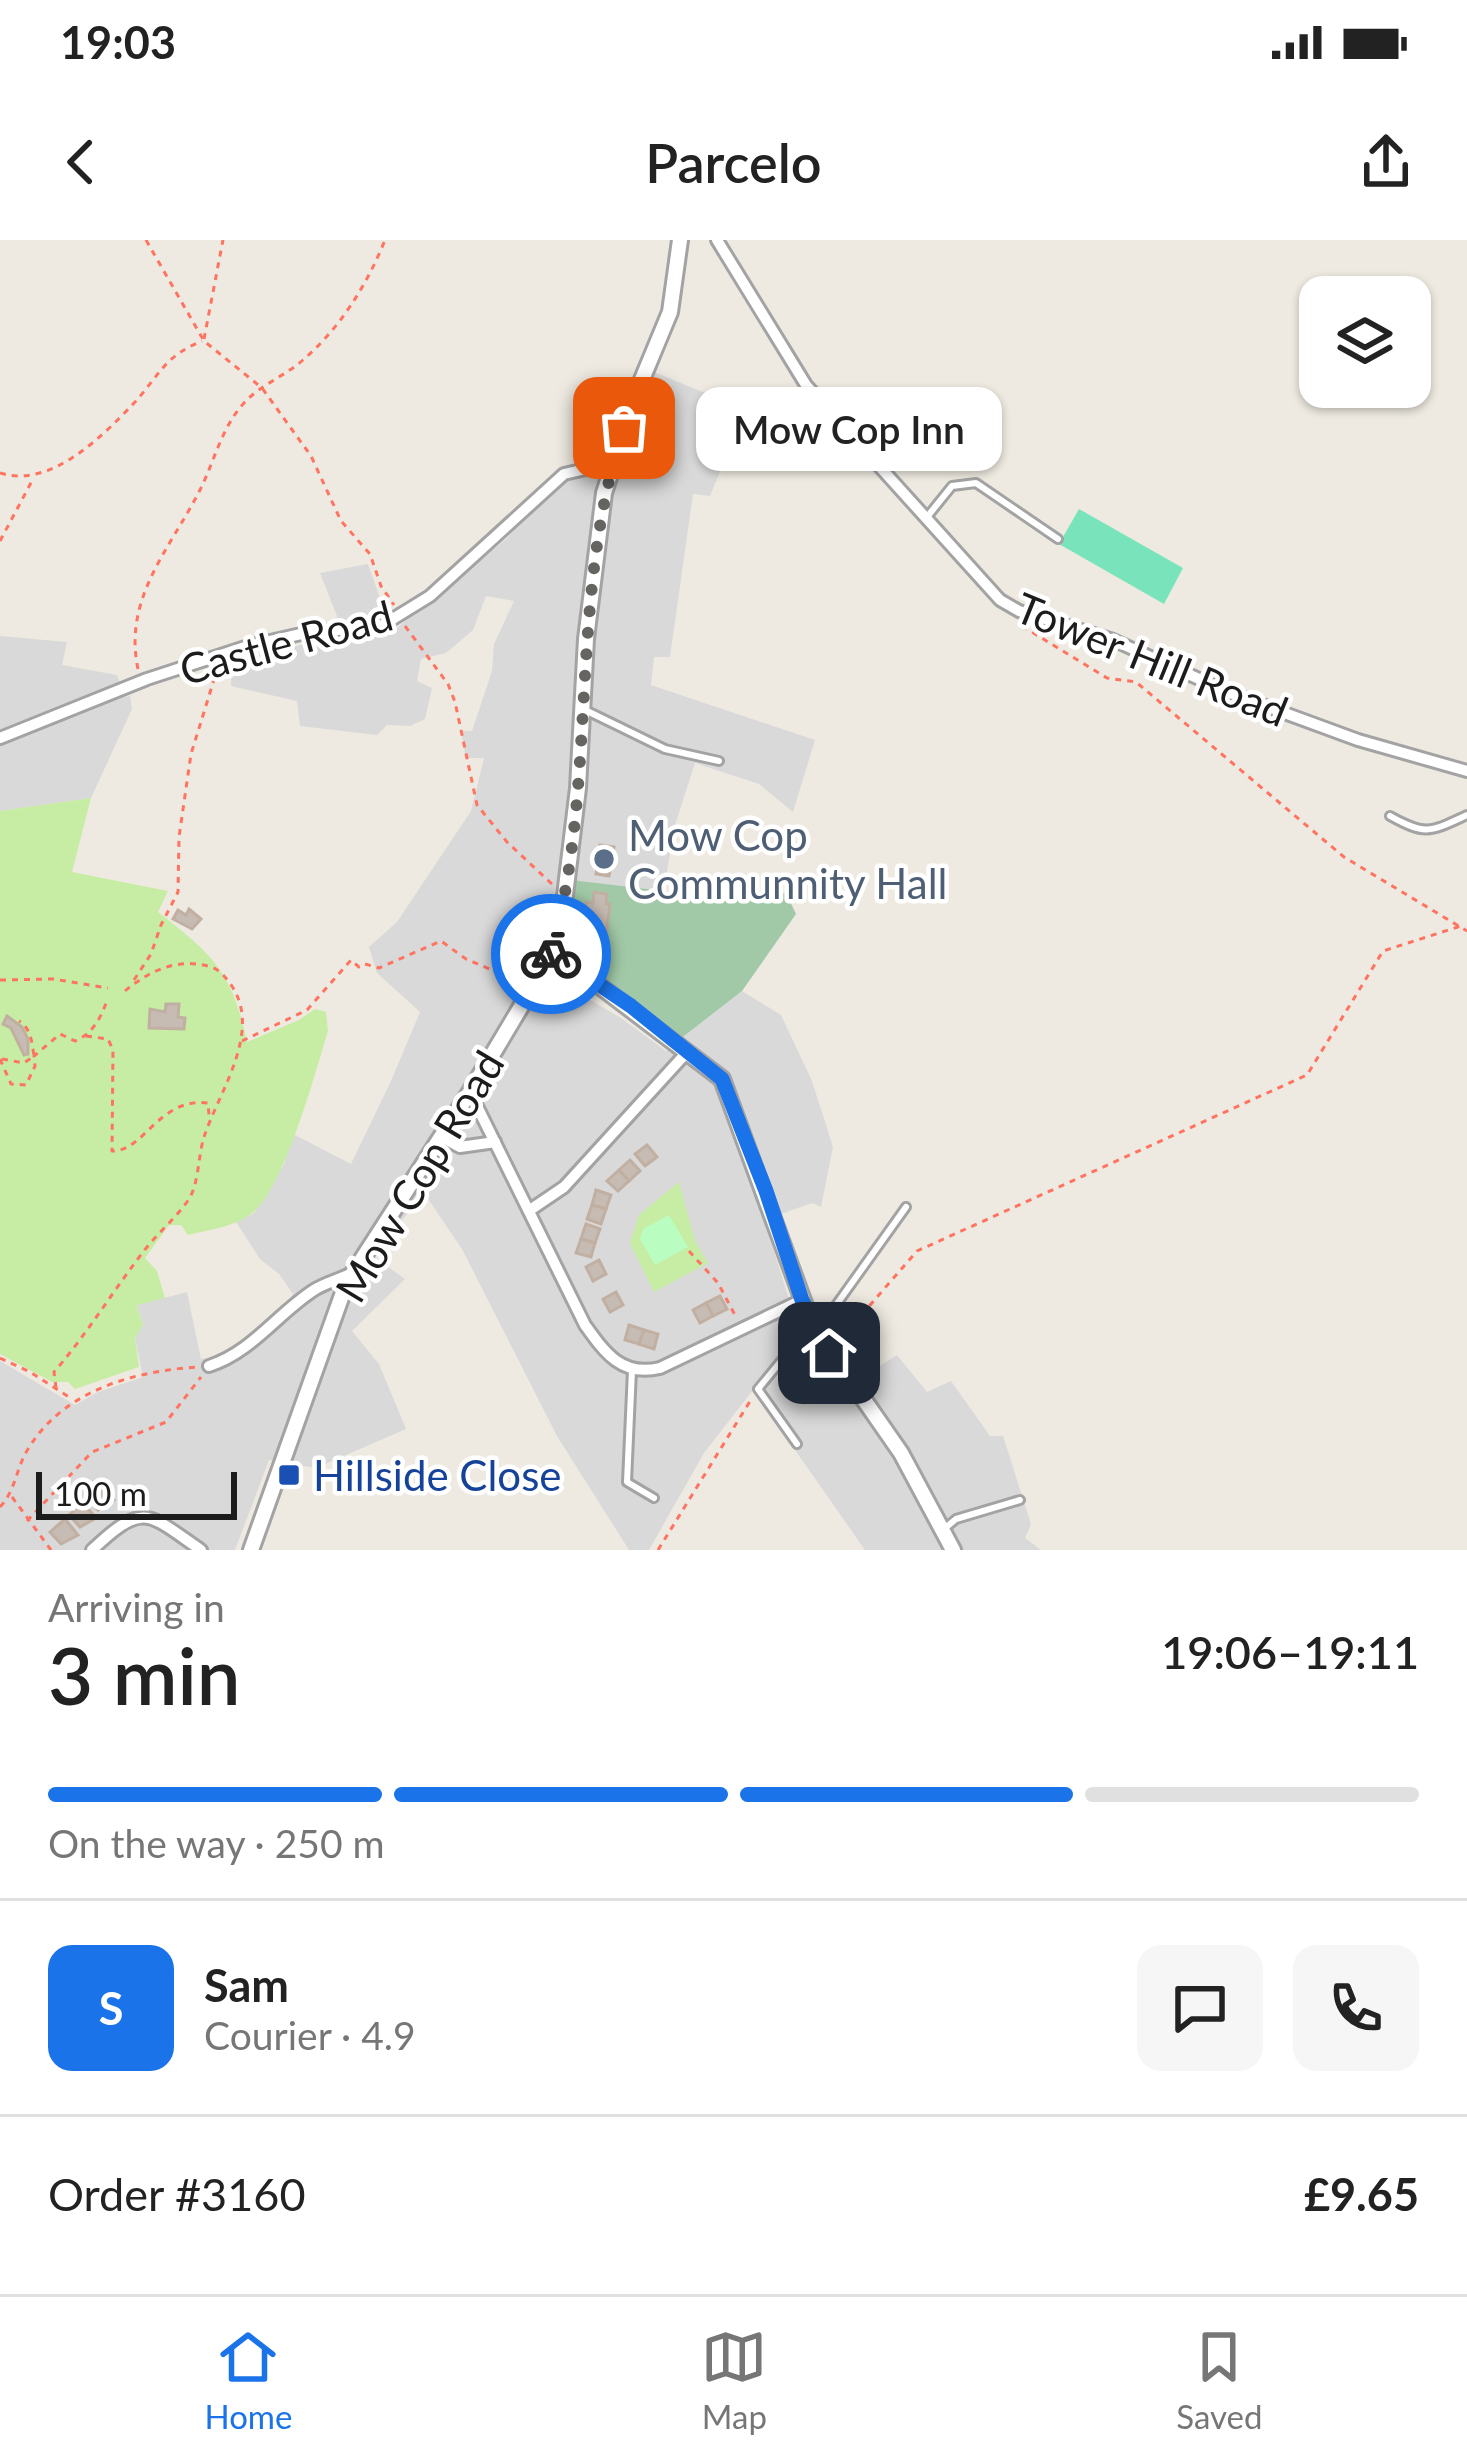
<!DOCTYPE html>
<meta charset="utf-8">
<style>
:root{--surface:#fff;--page:#f6f6f6;--text:#222;--muted:#767676;--line:#e0e0e0;--accent:#1a73e8}
body{margin:0;font-family:Lato,sans-serif;background:var(--page);color:var(--text);height:100vh;display:flex;flex-direction:column;font-size:45px;white-space:nowrap}
*{box-sizing:border-box;margin:0}
p{font-size:39px;color:var(--muted)}
.icon{flex:none;width:66px;height:66px;fill:none;stroke:currentColor;stroke-width:2;stroke-linecap:round;stroke-linejoin:round}
.map{position:relative;height:1310px;overflow:hidden}
.details{display:flex;flex-direction:column;background:var(--surface);flex:1}
.details>*{flex:none}
.controls{position:absolute;left:1299px;top:36px;display:grid;gap:24px}
.controls a{display:grid;place-items:center;width:132px;height:132px;border-radius:24px;background:var(--surface);box-shadow:0 3px 9px #0004;font-size:60px}
.scale{position:absolute;left:36px;bottom:30px;width:201px;box-sizing:border-box;padding-left:12px;border:6px solid #1c1c1c;border-top:0;font-size:33px;line-height:42px;white-space:nowrap;color:#1c1c1c;-webkit-text-stroke:9px #fff;paint-order:stroke}
.pin{position:absolute;display:grid;place-items:center;width:102px;height:102px;color:#fff;margin:-51px;border-radius:24px;box-shadow:0 6px 18px #0006}
.courier{position:absolute;display:grid;place-items:center;width:120px;height:120px;margin:-60px;border:9px solid #1a73e8;border-radius:50%;background:#fff;color:#222;box-shadow:0 3px 15px #0007}
.bubble{position:absolute;height:84px;border-radius:24px;background:var(--surface);box-shadow:0 3px 9px #0004;font-size:39px;font-weight:600;line-height:84px;text-align:center}
.head em{font-style:normal;font-weight:600}
.head div{display:flex;flex-direction:column-reverse}
.head{display:flex;align-items:center;justify-content:space-between;height:204px;padding:0 48px}
h1{font-size:78px;font-weight:600;line-height:90px}
.bar{display:grid;grid-template-columns:repeat(4,1fr);gap:18px 12px;align-content:center;height:144px;padding:0 48px}
.bar i{height:15px;border-radius:9px;background:var(--line)}
.bar .current{background:var(--accent)}
.bar p{grid-column:span 4}
.line{display:flex;align-items:center;gap:30px;padding:0 48px;border-top:3px solid var(--line)}
.line div{flex:1}
.round{display:grid;place-items:center;flex:none;width:126px;height:126px;border-radius:24px;background:var(--page)}
.status{display:flex;justify-content:space-between;align-items:center;height:84px;padding:0 60px;background:var(--surface);direction:ltr}
.status svg{height:33px;fill:currentColor}
header{display:flex;justify-content:space-between;align-items:center;height:156px;padding:0 48px;background:var(--surface);font-size:54px;font-weight:600}
.menu{display:flex;justify-content:space-around;align-items:center;height:168px;border-top:3px solid var(--line);background:var(--surface);font-size:33px;color:var(--muted)}
.menu a{display:grid;justify-items:center;gap:6px}
.menu .current{color:var(--accent)}
.map>svg:first-child{display:block}
</style>
<div class="status"><b>19:03</b><svg viewBox="0 0 49 12"><path d="M0 12V9h3v3zM5 12V6h3v6zM10 12V3h3v9zM15 12V0h3v12zM26 1h20v11H26zM47 4h2v5h-2z"/></svg></div>
<header><svg class="icon" aria-label="back" viewBox="0 0 24 24"><path d="M15 5l-7 7 7 7"/></svg>Parcelo<svg class="icon" aria-label="share" viewBox="0 0 24 24"><path d="M12 15V3M7 8l5-5 5 5M5 13v7h14v-7"/></svg></header>
<div class="map">
<svg width="1467" height="1310" viewBox="0 0 1467 1310">
<rect width="100%" height="100%" fill="#eeeae1"/>
<g fill="#dad9d9">
<path d="M654,132L710,155L732,202L710,256L693,254L670,417H654L651,445L815,500L793,572L759,544L695,523L674,588L664,651L571,641L556,643L549,697L534,727L621,778L666,811L742,751L781,775L812,841L833,907L821,967L812,963L764,980L788,1056L807,1096L848,1147L897,1115L927,1152L951,1141L990,1196H1003L1031,1284L1025,1298L1041,1310H865L753,1150L704,1213L649,1310H629L557,1196L462,1009L424,953L373,1016L405,1039L352,1091L379,1124L406,1189L316,1228L269,1220L235,1310H0V1121L75,1165L98,1152L143,1137L135,1098L143,1084L137,1065L187,1052L201,1119L223,1116L282,1069L293,1054L279,1034L260,1019L236,982L254,973L284,924L293,894L351,924L391,841L420,772L377,733L369,707L397,682L471,571L484,518H466L461,491H472L492,431L494,404L514,361L486,356L473,390L446,413L421,419L417,441L432,448L425,479L410,486L387,485L377,495L300,486L297,461L231,446L232,421L331,398L337,376L320,333L368,324L392,392L505,300L559,243L580,234L614,232L639,160Z"/>
<path d="M0,396L67,402L62,425L117,435L125,457L130,456L132,469L91,558L0,571Z"/>
</g>
<g fill="#c6eda3">
<path d="M91,558L72,632L168,651L158,672C213,715 232,731 247,802L299,780L315,769L326,772L328,791C315,833 284,950 251,974C234,987 208,990 188,995L181,985H169L145,1018L157,1031L165,1058L137,1065L143,1085L135,1098L139,1127L75,1149L68,1142H52L0,1114V571Z"/>
<path d="M679,942L695,1001L708,1023L654,1052L630,1003L639,975Z"/>
</g>
<path fill="#a1c9a7" d="M571,640L664,651L786,653L796,674L742,751L683,797L561,705Z"/>
<path fill="#bafdc0" d="M669,975L688,1007L655,1025L640,999L643,989Z"/>
<path fill="#79e4bb" d="M1079,269L1183,328L1164,364L1059,304Z"/>
<g fill="#c6bcb4" stroke="#c1b0a2" stroke-width="3">
<path d="M940,187L963,194L952,224L930,216Z"/>
<path d="M600,605L614,607L609,636L596,634Z"/>
<path d="M594,652L607,654L606,664H610L605,704L598,703V708L589,707L590,700L581,699L586,662L593,663Z"/>
<path d="M189,669L201,679L192,689L173,679L178,670L186,675Z"/>
<path d="M166,764H179L178,777L185,778L184,789L149,788L150,769L165,772Z"/>
<path d="M7,776L22,787L28,799V814L24,815L11,788L3,784Z"/>
<path d="M647,905L657,917L645,926L635,914Z"/>
<path d="M630,920L640,931L629,941L619,930Z"/>
<path d="M619,930L629,941L618,951L607,941Z"/>
<path d="M596,950L611,955L606,969L592,965Z"/>
<path d="M592,965L606,969L601,984L587,979Z"/>
<path d="M586,984L600,989L595,1003L581,999Z"/>
<path d="M581,999L595,1003L591,1017L576,1013Z"/>
<path d="M599,1020L606,1034L593,1041L586,1027Z"/>
<path d="M616,1052L623,1065L610,1072L603,1059Z"/>
<path d="M720,1056L727,1069L713,1076L706,1063Z"/>
<path d="M706,1063L713,1076L700,1083L693,1070Z"/>
<path d="M629,1085L644,1090L639,1104L625,1100Z"/>
<path d="M644,1090L658,1094L654,1109L639,1104Z"/>
<path d="M100,1246L114,1260L98,1270L87,1258Z"/>
<path d="M83,1263L96,1278L80,1287L69,1275Z"/>
<path d="M65,1279L78,1295L61,1304L50,1292Z"/>
</g>
<g fill="none" stroke-linecap="round" stroke-linejoin="round">
<defs>
<g id="service">
<path d="M927,277L952,246L976,243L1058,299"/>
<path d="M585,470L665,509L719,521"/>
<path d="M1390,576C1426,596 1430,592 1467,575"/>
<path d="M819,1089L906,967"/>
<path d="M632,1130L627,1242L654,1258"/>
<path d="M797,1204L758,1149L809,1087"/>
<path d="M944,1289L956,1279L1020,1260"/>
</g>
<g id="minor">
<path d="M717,0L806,145L1000,360L1019,371L1113,400L1230,453L1358,500L1467,531"/>
<path d="M0,498L147,439L248,406L301,394L383,385L430,356L564,234L612,223"/>
<path d="M470,852L585,1085C605,1113 622,1137 660,1128L802,1060"/>
<path d="M440,896L460,907L495,902"/>
<path d="M530,970L564,947L688,811"/>
<path d="M209,1126C252,1112 277,1074 314,1050C325,1043 338,1040 350,1034"/>
<path d="M92,1310C144,1261 147,1273 201,1310"/>
</g>
<g id="tertiary">
<path d="M550,718L588,737L722,839L812,1085L901,1213L953,1310"/>
<path d="M251,1310L346,1044L470,852L550,718L563,672L578,548L586,399L604,253L636,154L670,72L680,0"/>
</g>
</defs>
<use href="#service" stroke="#a3a3a3" stroke-width="12"/>
<use href="#minor" stroke="#a3a3a3" stroke-width="16"/>
<use href="#tertiary" stroke="#a3a3a3" stroke-width="20"/>
<g stroke="#ff7361" stroke-width="3" stroke-dasharray="6 6" stroke-linecap="butt">
<path d="M146,0L204,101L262,148L311,216L341,281L370,314L381,346L394,365"/>
<path d="M204,99L223,0"/>
<path d="M0,233C50,249 102,197 134,163C160,135 163,117 202,101"/>
<path d="M0,301L33,239"/>
<path d="M405,386L448,444L455,462L477,565L507,602L553,645"/>
<path d="M1022,386L1107,438L1136,442L1344,617L1467,691"/>
<path d="M138,429C123,359 169,310 199,252C214,223 221,188 244,163C260,145 285,136 303,120C340,88 367,45 385,0"/>
<path d="M0,740L53,739L108,748"/>
<path d="M134,740L151,714L161,685L178,652L179,597L191,514L217,430"/>
<path d="M86,796L108,799L113,810L112,911C144,912 159,857 208,863L209,875"/>
<path d="M242,801L307,770L351,720L359,727L365,724L379,728L441,701L466,719L518,741"/>
<path d="M0,819L11,844L26,845L35,826L34,816L60,794L75,801C94,793 101,777 108,758"/>
<path d="M2,819L24,823L34,816C32,803 31,788 19,781"/>
<path d="M689,1011L718,1043L736,1077"/>
<path d="M838,1102L917,1011L1307,835L1383,711L1461,686"/>
<path d="M0,1118L30,1132L72,1159"/>
<path d="M56,1148L54,1132C88,1093 114,1049 147,1007C160,991 177,977 189,959C199,943 198,916 204,897C219,851 265,789 229,742C223,734 217,728 208,726C176,718 149,731 125,751"/>
<path d="M12,1257L51,1310"/>
<path d="M0,1267C16,1250 16,1228 28,1209C63,1151 133,1131 198,1127"/>
<path d="M27,1281L92,1212L166,1182L201,1137"/>
<path d="M658,1310L752,1158"/>
</g>
<use href="#service" stroke="#fff" stroke-width="6"/>
<use href="#minor" stroke="#fff" stroke-width="10"/>
<use href="#tertiary" stroke="#fff" stroke-width="14"/>
</g>
<g fill="none" stroke-linecap="round" stroke-linejoin="round">
<path stroke="#666461" stroke-width="12" stroke-dasharray="0 21.6" d="M551,714C599,543 567,358 624,188"/>
<path stroke="#1a73e8" stroke-width="15" d="M551,714L550,718L588,737L631,766L722,839L766,951L802,1060L829,1113"/>
</g>
<circle fill="#5c6f8a" stroke="#fff" stroke-width="4.5" cx="604" cy="619" r="12"/>
<rect fill="#1a4fb4" stroke="#fff" stroke-width="4.5" x="277" y="1223" width="24" height="24" rx="6"/>
<g text-anchor="middle" dominant-baseline="central" stroke-width="9" stroke-linejoin="round" paint-order="stroke">
<g font-size="42" fill="#1c1c1c" stroke="#fff">
<text transform="translate(286 402) rotate(-15)">Castle Road</text>
<text transform="translate(1152 419) rotate(22)">Tower Hill Road</text>
<text transform="translate(419 936) rotate(-59)">Mow Cop Road</text>
</g>
<g font-size="42" fill="#4e5e75" stroke="#fff" text-anchor="start">
<text x="628" y="595">Mow Cop<tspan x="628" dy="48">Communnity Hall</tspan></text>
</g>
<g font-size="42" fill="#164399" stroke="#fff" text-anchor="start">
<text x="313" y="1235">Hillside Close</text>
</g>
</g>
</svg>
<div class="controls">
<a><svg class="icon" aria-label="layers" viewBox="0 0 24 24"><path d="M12 4l9 5-9 5-9-5zM3 14l9 5 9-5"/></svg></a>
</div>
<div class="scale">100 m</div>
<div class="pin" style="left:624px;top:188px;background:#ea580c"><svg class="icon" aria-label="bag" viewBox="0 0 24 24"><path d="M5 8h14l-1 12H6zM9 8a3 3 0 0 1 6 0"/></svg></div>
<div class="pin" style="left:829px;top:1113px;background:#1f2937"><svg class="icon" aria-label="home" viewBox="0 0 24 24"><path d="M3 11l9-7 9 7M6 9v11h12V9"/></svg></div>
<div class="courier" style="left:551px;top:714px"><svg class="icon" aria-label="bike" viewBox="0 0 24 24"><circle cx="6" cy="16" r="4"/><circle cx="18" cy="16" r="4"/><path d="M6 16l4-8h5l3 8M10 8l3 8H6M13 5h3"/></svg></div>
<div class="bubble" style="left:696px;top:147px;width:306px">Mow Cop Inn</div>
</div>
<section class="details">
<div class="head"><div><h1>3 min</h1><p>Arriving in</p></div><em>19:06–19:11</em></div>
<div class="bar"><i class="current"></i><i class="current"></i><i class="current"></i><i></i><p>On the way · 250 m</p></div>
<div class="line" style="height:216px"><b class="round" style="background:var(--accent);color:#fff">S</b><div><b>Sam</b><p>Courier · 4.9</p></div><a class="round"><svg class="icon" aria-label="chat" viewBox="0 0 24 24"><path d="M4 5h16v11H9l-5 4z"/></svg></a><a class="round"><svg class="icon" aria-label="phone" viewBox="0 0 24 24"><path d="M5 4h4l2 5-3 2q2 4 5 5l2-3 5 2v4C11 20 4 13 5 4z"/></svg></a></div>
<div class="line" style="height:156px"><div>Order #3160</div><b>£9.65</b></div>
</section>
<nav class="menu">
<a class="current"><svg class="icon" aria-label="home" viewBox="0 0 24 24"><path d="M3 11l9-7 9 7M6 9v11h12V9"/></svg>Home</a>
<a><svg class="icon" aria-label="map" viewBox="0 0 24 24"><path d="M3 6l6-2 6 2 6-2v14l-6 2-6-2-6 2zM9 4v14M15 6v14"/></svg>Map</a>
<a><svg class="icon" aria-label="saved" viewBox="0 0 24 24"><path d="M7 4h10v16l-5-4-5 4z"/></svg>Saved</a>
</nav>
